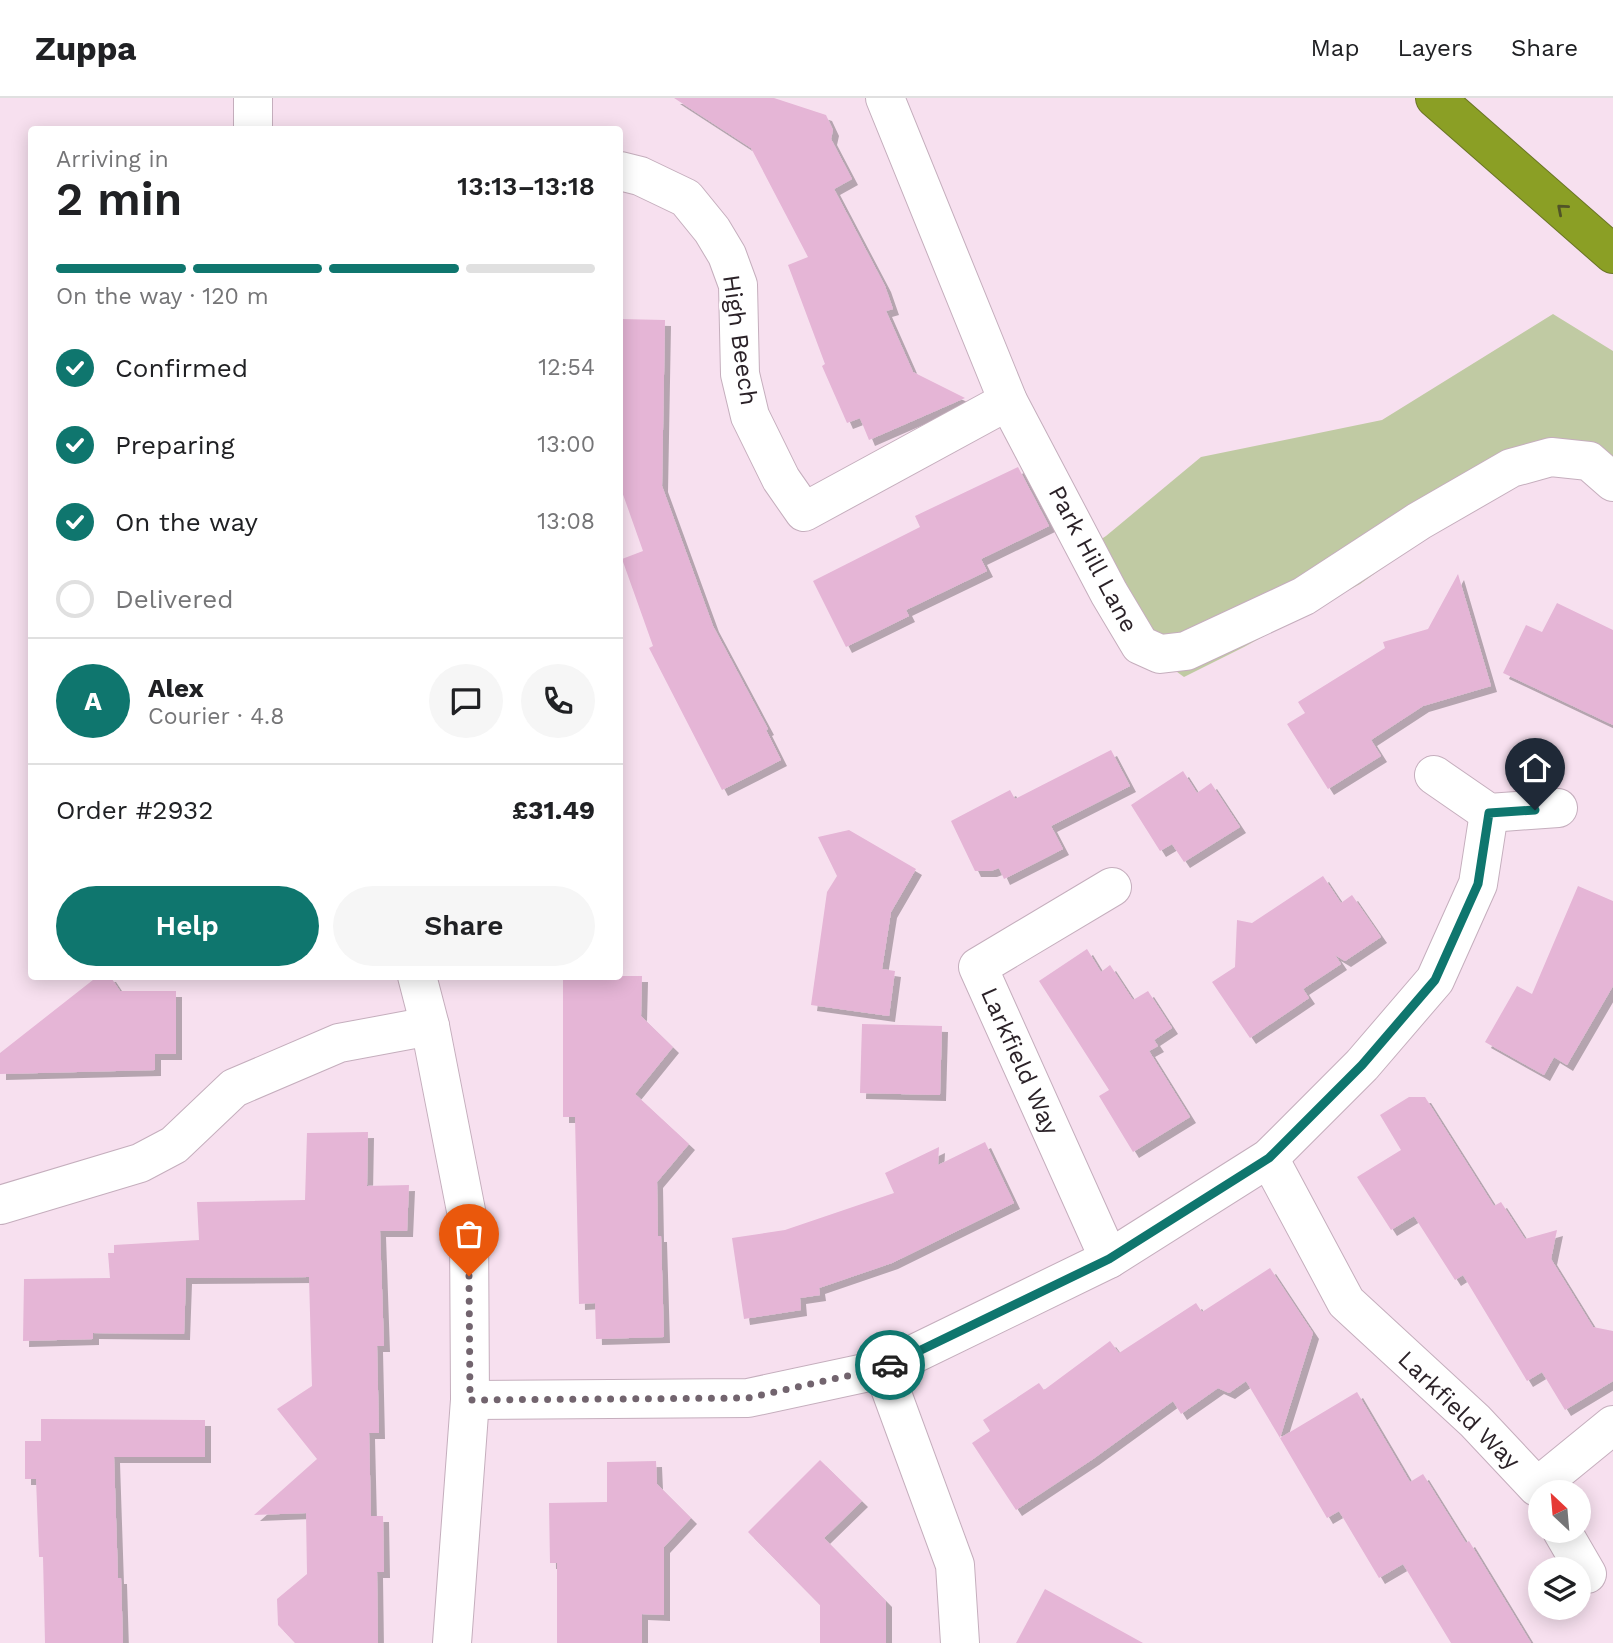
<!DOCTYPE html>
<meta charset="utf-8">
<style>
:root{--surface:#fff;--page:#f6f6f6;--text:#202124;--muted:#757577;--line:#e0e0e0;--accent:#0f766e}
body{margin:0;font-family:"Work Sans",sans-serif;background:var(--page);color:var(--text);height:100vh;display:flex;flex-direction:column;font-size:26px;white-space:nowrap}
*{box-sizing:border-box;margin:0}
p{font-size:23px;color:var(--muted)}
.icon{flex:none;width:38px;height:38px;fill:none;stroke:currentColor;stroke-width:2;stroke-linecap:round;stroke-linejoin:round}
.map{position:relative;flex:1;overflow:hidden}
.panel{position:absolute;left:28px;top:28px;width:595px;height:854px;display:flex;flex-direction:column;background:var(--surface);border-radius:7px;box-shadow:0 4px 18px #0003}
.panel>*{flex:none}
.needle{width:46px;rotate:334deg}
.buttons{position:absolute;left:1528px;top:1382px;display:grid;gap:14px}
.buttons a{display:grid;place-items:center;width:63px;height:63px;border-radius:50%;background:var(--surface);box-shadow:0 4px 18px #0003;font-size:35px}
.pin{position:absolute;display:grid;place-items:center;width:60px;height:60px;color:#fff;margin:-72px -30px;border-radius:50% 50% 50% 0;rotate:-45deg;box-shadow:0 0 7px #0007}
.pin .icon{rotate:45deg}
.courier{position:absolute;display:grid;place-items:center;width:70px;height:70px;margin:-35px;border:5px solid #0f766e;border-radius:50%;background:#fff;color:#222;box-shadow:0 2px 9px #0007}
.head em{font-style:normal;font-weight:600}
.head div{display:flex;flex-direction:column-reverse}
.head{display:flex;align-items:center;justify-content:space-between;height:119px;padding:0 28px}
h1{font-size:46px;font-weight:600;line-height:52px}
.bar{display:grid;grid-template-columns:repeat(4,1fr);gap:10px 7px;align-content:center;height:84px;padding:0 28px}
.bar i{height:9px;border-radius:5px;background:var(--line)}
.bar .selected{background:var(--accent)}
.bar p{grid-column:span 4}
.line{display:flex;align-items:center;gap:18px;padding:0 28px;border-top:2px solid var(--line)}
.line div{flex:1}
.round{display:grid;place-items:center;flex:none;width:74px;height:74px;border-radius:37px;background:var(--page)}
ol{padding:0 28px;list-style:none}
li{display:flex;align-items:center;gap:21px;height:77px}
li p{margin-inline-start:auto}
li .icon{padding:7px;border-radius:50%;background:var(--accent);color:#fff;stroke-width:4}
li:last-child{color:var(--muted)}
li i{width:38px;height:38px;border:4px solid var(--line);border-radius:50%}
.action{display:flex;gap:14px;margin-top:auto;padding:14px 28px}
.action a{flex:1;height:80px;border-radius:42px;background:var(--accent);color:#fff;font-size:28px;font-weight:600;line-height:80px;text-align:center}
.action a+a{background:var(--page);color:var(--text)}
header{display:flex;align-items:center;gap:42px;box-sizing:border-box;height:98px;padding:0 35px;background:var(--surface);border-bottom:2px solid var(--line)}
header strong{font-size:33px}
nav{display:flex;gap:38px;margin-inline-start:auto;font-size:24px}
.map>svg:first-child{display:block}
</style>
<header>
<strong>Zuppa</strong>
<nav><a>Map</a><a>Layers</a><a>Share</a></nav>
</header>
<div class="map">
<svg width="1613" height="1545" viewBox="0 0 1613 1545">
<defs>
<filter id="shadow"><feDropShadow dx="6" dy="6" stdDeviation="0" flood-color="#0004"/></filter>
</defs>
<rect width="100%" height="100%" fill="#f7e0ef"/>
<path fill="#c0caa3" d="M1553,216L1613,253V384L1589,363L1478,402L1360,486L1244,549L1184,579L1140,547L1086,451L1106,438L1201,359L1382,322Z"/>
<g fill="#e5b5d6" filter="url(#shadow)">
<path d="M674,0H774L826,17L833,32L831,41L852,81L834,91L885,188L893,211L886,213L913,274L965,300L869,342L860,320L847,325L822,268L825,266L788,167L808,159L751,50Z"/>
<path d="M620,221L665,222L662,388L713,528L768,631L766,632L781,662L722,692L649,550L653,548L622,461L643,453L620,388Z"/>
<path d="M1018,369L1049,428L981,461L987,473L906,512L909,518L846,549L813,483L920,429L915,418Z"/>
<path d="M1458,476L1491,588L1423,608L1371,642L1381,658L1328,691L1287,626L1305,615L1298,604L1385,550L1383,544L1428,531Z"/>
<path d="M1557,505L1613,532V627L1503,575L1526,527L1542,534Z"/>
<path d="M1111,652L1130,688L1051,728L1063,751L1004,781L999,770L991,773H975L951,723L1010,692L1015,701Z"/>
<path d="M1183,673L1197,695L1211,685L1240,729L1184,764L1172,746L1160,753L1131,707Z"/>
<path d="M849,732L916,771L891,814L882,871L895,873L889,918L811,907L827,794L837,778L818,739Z"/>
<path d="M1323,778L1341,805L1352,797L1381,839L1345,863L1335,857L1341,866L1303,891L1309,900L1250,940L1212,884L1235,869L1237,822L1252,825Z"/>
<path d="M1578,788L1613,803V888L1567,967L1554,959L1544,977L1485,944L1517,888L1532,896Z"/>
<path d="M1087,851L1101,874L1110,867L1133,902L1148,893L1172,930L1154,942L1158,948L1149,953L1190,1019L1133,1054L1099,998L1109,992L1039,883Z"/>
<path d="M98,878H110L120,893H176V956H155V972L0,976V955Z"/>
<path d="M563,878H642L641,918L673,949L635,996L689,1046L657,1084L658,1138H661L664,1239L596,1241L595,1205L579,1206L575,1019H563Z"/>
<path d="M862,926L942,928L940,997L860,995Z"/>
<path d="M1409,999H1425L1494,1108L1501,1104L1525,1141L1557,1132L1551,1161L1593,1229L1613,1233V1283L1565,1312L1542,1274L1527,1283L1463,1177L1455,1182L1414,1118L1391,1132L1357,1079L1401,1052L1380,1017Z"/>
<path d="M368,1034L367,1088L409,1087L407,1133H380L384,1248H377L379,1335H369L371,1418H383L384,1474H377L378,1545H295L278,1527L277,1501L307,1476L306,1415L254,1417L317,1361L277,1311L312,1288L309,1179L186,1180L184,1236L93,1235V1241L23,1243L24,1181L110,1180L108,1155H114V1147L199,1142L197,1104L305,1102L307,1035Z"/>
<path d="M985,1044L1014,1105L892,1165L819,1190L820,1197L800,1200L801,1212L744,1221L732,1140L785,1132L894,1095L885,1075L939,1049L938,1067Z"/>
<path d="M1270,1170L1313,1235L1280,1340L1246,1283L1229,1295L1218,1290L1181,1316L1173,1303L1093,1361L1016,1412L972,1345L990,1333L983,1322L1039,1285L1044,1292L1110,1243L1119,1255L1196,1205L1202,1214Z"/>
<path d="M1357,1294L1410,1384L1423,1376L1466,1445L1469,1443L1531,1545H1451L1403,1466L1379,1480L1339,1413L1327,1420L1280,1340Z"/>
<path d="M41,1321L205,1322V1359H114L118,1480H121L123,1545H45L43,1459H39L36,1381H25V1343H41Z"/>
<path d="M820,1362L862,1403L824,1440L886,1503V1545H820V1507L748,1434Z"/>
<path d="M656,1363L657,1386L691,1420L664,1449V1517L642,1516V1545H557V1465H550L549,1405L607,1404V1364Z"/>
<path d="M1045,1491L1143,1545H1016Z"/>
</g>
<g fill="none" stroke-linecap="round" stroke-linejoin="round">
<defs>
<g id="minor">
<path d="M885,0L1008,303L1109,495L1140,547L1160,556L1186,553L1304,498L1419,423L1511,370L1551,359L1589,363L1613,384"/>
<path d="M253,32V0"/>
<path d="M620,73L640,78L686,100L712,132L727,157L738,187L740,276L750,318L781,381L804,414L1008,303"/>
<path d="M1434,677L1489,715L1558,710"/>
<path d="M417,878L430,928L469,1128L470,1302L452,1545"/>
<path d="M1269,1060L1346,1204L1475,1323L1537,1389L1613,1327"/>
<path d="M0,1107L140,1065L174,1047L234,990L339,945L430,928"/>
<path d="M1109,1161L978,869L1112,789"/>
<path d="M883,1271L955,1467L960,1545"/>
<path d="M470,1302L748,1300L883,1271L1109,1161L1269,1060L1362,967L1435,882L1478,786L1489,715"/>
<path d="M1562,1433L1587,1476"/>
</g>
<path id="highway" d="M1435,0L1613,156"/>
</defs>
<use href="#minor" stroke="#c5aebd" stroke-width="40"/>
<use href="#highway" stroke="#697326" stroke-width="40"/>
<use href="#minor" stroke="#fff" stroke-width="38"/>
<use href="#highway" stroke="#8b9f25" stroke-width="38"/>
</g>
<defs><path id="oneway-chevron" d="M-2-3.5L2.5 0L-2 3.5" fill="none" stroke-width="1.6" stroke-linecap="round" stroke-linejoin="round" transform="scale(1.75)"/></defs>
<use stroke="#515427" href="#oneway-chevron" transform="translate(1562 111) rotate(-139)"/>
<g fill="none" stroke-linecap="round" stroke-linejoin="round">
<path stroke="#72646e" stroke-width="7" stroke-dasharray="0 12.6" d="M469,1178L470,1302L748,1300L883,1270L890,1267"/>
<path stroke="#0f766e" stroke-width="9" d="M890,1267L1109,1161L1269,1060L1362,967L1435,882L1478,786L1489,715L1535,712"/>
</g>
<g text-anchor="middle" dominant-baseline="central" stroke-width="6" stroke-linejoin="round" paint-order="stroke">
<g font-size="24" fill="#2b2228" stroke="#fff">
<text transform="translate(740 242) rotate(82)">High Beech</text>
<text transform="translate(1093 461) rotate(62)">Park Hill Lane</text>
<text transform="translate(1020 963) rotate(66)">Larkfield Way</text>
<text transform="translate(1459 1312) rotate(44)">Larkfield Way</text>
</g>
</g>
</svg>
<div class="buttons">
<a><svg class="needle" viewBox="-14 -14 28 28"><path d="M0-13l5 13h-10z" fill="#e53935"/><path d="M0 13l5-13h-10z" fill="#757577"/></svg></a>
<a><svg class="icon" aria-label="layers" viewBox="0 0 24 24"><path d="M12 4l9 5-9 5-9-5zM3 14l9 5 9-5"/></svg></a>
</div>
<div class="pin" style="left:469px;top:1178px;background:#ea580c"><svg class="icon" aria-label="bag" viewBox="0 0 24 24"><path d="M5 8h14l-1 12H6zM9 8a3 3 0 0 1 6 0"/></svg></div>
<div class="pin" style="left:1535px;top:712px;background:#1f2937"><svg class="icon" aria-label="home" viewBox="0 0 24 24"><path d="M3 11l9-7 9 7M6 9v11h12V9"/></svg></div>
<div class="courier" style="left:890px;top:1267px"><svg class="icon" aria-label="car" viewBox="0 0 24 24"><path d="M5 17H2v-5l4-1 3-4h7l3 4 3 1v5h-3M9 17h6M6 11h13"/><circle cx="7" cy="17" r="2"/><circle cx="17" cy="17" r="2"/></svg></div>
<section class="panel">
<div class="head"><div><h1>2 min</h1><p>Arriving in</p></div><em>13:13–13:18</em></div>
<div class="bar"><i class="selected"></i><i class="selected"></i><i class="selected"></i><i></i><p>On the way · 120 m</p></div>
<ol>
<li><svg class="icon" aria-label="check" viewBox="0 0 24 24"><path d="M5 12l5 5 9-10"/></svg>Confirmed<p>12:54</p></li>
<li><svg class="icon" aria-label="check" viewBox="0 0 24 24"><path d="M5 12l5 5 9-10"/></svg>Preparing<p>13:00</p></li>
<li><svg class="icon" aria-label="check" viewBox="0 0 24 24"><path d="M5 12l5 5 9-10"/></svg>On the way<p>13:08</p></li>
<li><i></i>Delivered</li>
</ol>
<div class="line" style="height:126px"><b class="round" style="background:var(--accent);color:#fff">A</b><div><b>Alex</b><p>Courier · 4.8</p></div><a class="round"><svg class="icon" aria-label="chat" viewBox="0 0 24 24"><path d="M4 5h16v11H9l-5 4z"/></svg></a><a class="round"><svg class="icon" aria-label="phone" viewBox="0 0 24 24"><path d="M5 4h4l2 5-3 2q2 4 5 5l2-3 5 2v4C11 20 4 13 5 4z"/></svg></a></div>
<div class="line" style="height:91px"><div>Order #2932</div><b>£31.49</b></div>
<div class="action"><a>Help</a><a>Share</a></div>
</section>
</div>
